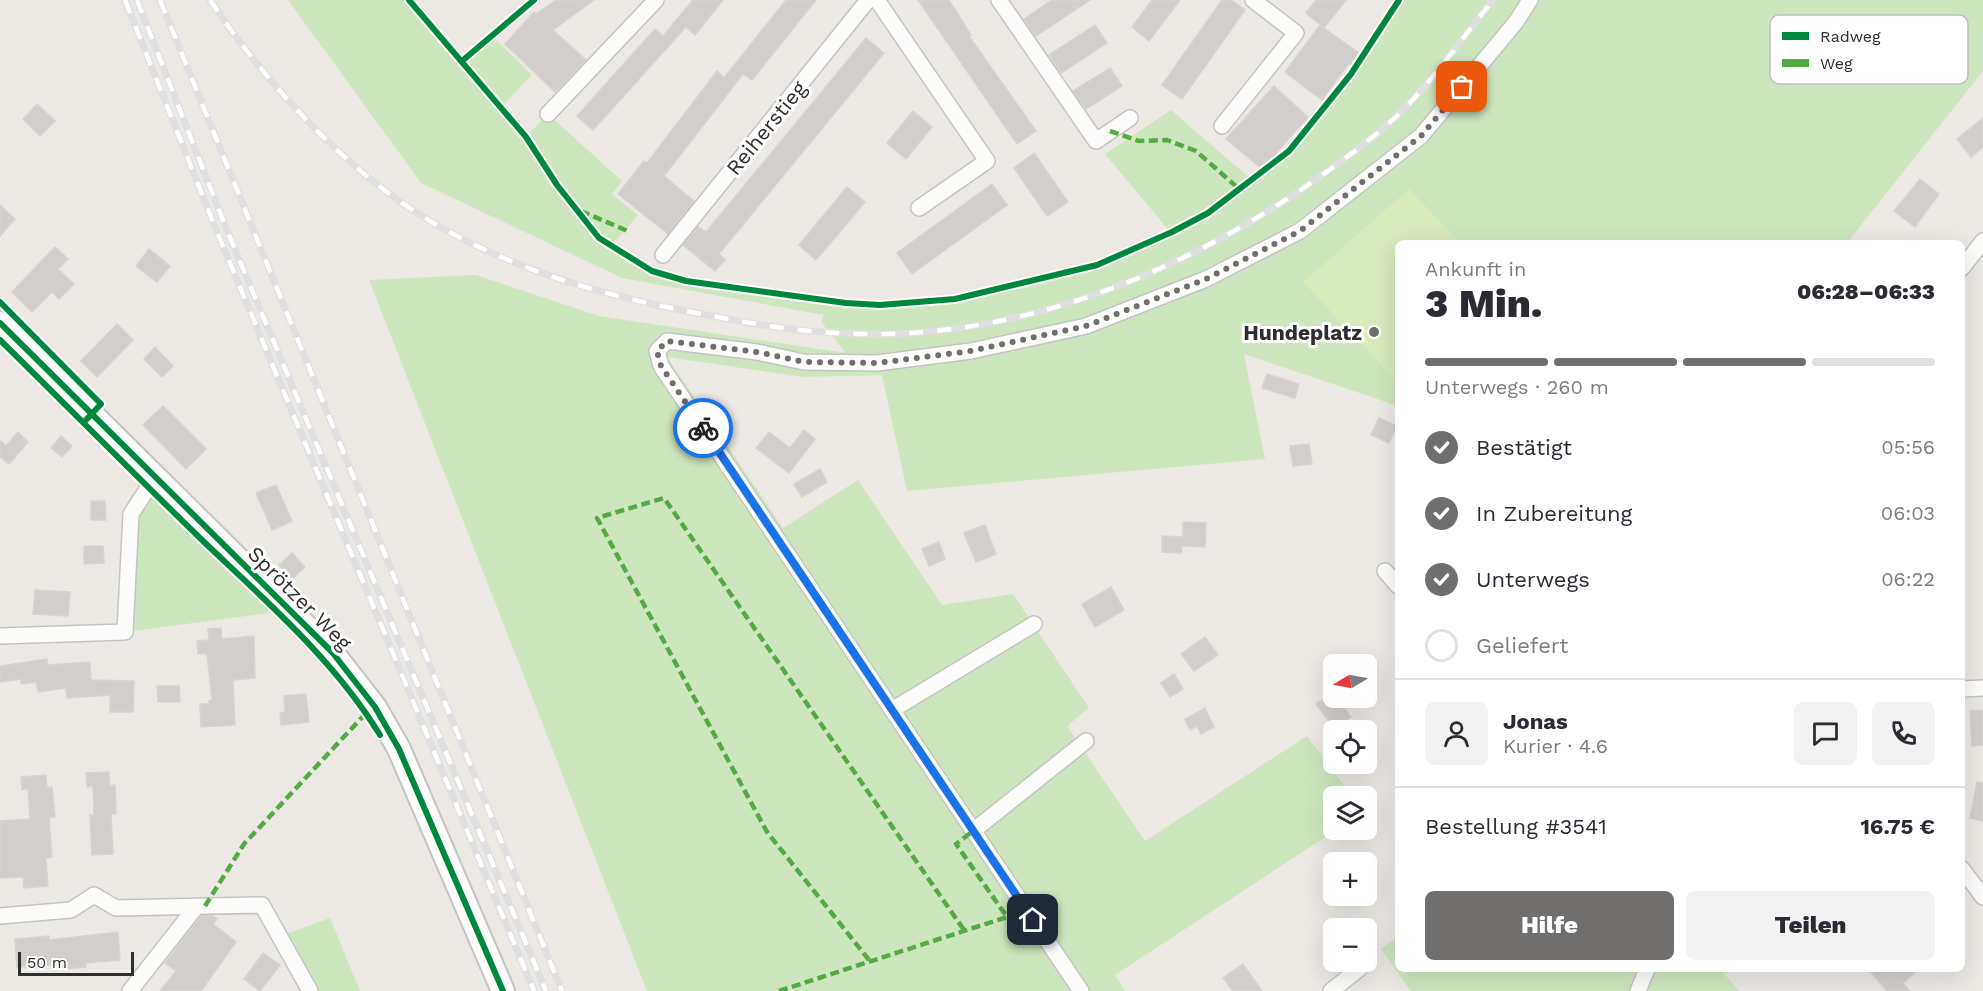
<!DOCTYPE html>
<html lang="de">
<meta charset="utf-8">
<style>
:root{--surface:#fff;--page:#f2f2f3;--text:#2b2b33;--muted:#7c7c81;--line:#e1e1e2;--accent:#706f6e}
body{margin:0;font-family:"Work Sans",sans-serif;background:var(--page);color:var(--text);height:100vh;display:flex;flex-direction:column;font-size:22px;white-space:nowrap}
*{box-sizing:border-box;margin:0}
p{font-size:20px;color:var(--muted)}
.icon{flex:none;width:33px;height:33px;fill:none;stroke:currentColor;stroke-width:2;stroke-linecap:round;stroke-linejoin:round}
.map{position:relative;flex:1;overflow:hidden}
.sheet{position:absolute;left:1395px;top:240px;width:570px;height:732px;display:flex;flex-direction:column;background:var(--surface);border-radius:9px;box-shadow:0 6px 24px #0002}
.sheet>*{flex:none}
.needle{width:39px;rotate:260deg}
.tools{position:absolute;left:1323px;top:654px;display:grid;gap:12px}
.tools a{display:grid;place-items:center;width:54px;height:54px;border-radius:9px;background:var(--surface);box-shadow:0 6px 24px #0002;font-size:30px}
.scale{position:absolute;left:18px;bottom:15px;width:116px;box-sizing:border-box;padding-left:6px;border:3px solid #2e2e2e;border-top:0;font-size:16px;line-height:21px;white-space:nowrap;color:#2e2e2e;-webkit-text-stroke:4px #fff;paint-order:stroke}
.pin{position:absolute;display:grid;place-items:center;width:51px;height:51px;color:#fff;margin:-26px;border-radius:12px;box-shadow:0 3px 9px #0006}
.courier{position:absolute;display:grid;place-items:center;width:60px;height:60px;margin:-30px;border:4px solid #1a73e8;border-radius:50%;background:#fff;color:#222;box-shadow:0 2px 8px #0007}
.summary em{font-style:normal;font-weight:800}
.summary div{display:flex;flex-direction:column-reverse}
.summary{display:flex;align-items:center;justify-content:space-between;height:102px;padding:0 30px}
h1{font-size:39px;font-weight:800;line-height:45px}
.bar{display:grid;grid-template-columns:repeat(4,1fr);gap:9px 6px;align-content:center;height:72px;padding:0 30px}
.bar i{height:8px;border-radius:4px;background:var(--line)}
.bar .on{background:var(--accent)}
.bar p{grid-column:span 4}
.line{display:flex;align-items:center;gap:15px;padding:0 30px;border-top:2px solid var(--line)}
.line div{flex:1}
.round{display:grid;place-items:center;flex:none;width:63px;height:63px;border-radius:9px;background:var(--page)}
ol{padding:0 30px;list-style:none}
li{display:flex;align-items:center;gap:18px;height:66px}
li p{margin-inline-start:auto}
li .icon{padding:6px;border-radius:50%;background:var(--accent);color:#fff;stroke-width:4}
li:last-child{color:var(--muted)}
li i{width:33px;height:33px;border:3px solid var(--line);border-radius:50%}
.button{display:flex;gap:12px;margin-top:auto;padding:12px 30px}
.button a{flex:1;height:69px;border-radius:9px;background:var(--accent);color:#fff;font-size:24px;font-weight:800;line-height:69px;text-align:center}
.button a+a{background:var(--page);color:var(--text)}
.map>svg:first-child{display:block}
</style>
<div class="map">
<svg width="1983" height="991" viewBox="0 0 1983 991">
<rect width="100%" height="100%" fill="#ece8e4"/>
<g fill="#cee6be">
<path d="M288,0H409L465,65L493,37L532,75L501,107L526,137L548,114L622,181L612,194L638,215L612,245L652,271L686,281L846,303L880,305L955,299L1097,265L1171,233L1105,154L1171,110L1252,180L1289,151L1351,74L1399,0H1983V71L1847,243H1398V406L1244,354L1265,459L907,491L882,375L803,377L667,357L783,528L858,480L942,605L1013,594L1089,708L1067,726L1145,841L1307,736L1352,796H1334V830H1336L1115,975L1125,991H647L369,280L476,275L599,316L846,353L821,322L824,315L622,278L421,183Z"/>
<path d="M147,486L277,612L125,632L131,514Z"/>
<path d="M330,918L360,991H318L286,934Z"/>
<path d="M1398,936V969H1720L1739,991H1411L1381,949Z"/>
</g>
<path fill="#d9eabb" d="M1409,189L1461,243H1398V383L1303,282Z"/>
<g fill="#d1cecb" stroke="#d7d4d0" stroke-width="1.5">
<path d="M556,0H594L553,30L586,60L555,92L505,44L534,12L536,14Z"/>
<path d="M693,0H723L695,35L686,27L593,130L577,116L655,29L663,36Z"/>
<path d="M786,0H816L752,80L743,74L664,176L694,201L668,234L618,194L644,161L647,163L717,71L724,78Z"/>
<path d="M918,0H949L971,35L969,36L1036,131L1017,144Z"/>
<path d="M1052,0H1090L1036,36L1024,19Z"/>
<path d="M1152,0H1180L1149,41L1132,27Z"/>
<path d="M1222,0H1231L1245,10L1182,99L1162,85Z"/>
<path d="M1316,0H1346L1324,28L1306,13Z"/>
<path d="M1095,25L1107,43L1061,73L1049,55Z"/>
<path d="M1320,25L1360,54L1352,65L1349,63L1322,100L1285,72Z"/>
<path d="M866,38L884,53L719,254L725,260L715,271L683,245L698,227L706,232Z"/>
<path d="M1110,68L1122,86L1086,109L1073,91Z"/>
<path d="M1274,86L1308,117L1262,169L1226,139Z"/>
<path d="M37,104L55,121L40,136L23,119Z"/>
<path d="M913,111L932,127L906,159L887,143Z"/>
<path d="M1983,118V147L1971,157L1957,139Z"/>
<path d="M1034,153L1068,202L1047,216L1014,168Z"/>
<path d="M1920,179L1939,194L1915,227L1894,211Z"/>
<path d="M992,184L1007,205L912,274L897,253Z"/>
<path d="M847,187L865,202L816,260L799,245Z"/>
<path d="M0,205L15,219L0,236Z"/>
<path d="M55,247L68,259L58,269L74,284L59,299L52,292L32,312L12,292Z"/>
<path d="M149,249L170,266L157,282L136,266Z"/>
<path d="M117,324L133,340L97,377L81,361Z"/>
<path d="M155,347L173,366L162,377L144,359Z"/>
<path d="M1267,374L1299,384L1295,398L1262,388Z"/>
<path d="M163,406L206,449L186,469L143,425Z"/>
<path d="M1379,418L1397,426L1389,443L1371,435Z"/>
<path d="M804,430L815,439L789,473L756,448L769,432L790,448Z"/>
<path d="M18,432L28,442L9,464L0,457V440L6,446Z"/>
<path d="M61,436L72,446L62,457L51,448Z"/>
<path d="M1309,444L1312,464L1293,466L1290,446Z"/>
<path d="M820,469L827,482L802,497L794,484Z"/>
<path d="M276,485L292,521L272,530L256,493Z"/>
<path d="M91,501H105L106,520H91Z"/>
<path d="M1183,522L1206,523L1205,547L1182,546V553L1162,552V536L1183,537Z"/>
<path d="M985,525L996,554L976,562L964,533Z"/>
<path d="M939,542L945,559L929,566L922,549Z"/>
<path d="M84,546H103L104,563L84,564Z"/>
<path d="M292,553L305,567L292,579L279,565Z"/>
<path d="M1111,587L1124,610L1095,627L1082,604Z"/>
<path d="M35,590L70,592L68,616L33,614Z"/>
<path d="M221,628L222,639L254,636L255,678L233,680L235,725L201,727L200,704H209V701L212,700L207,654H198L197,641L209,640L208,629Z"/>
<path d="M1205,637L1218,655L1194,671L1181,654Z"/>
<path d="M47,659L48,665L90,662L91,680L134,681L133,712H110V695L67,698L66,688L38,692L36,682L21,684V679L0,682V666Z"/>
<path d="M1174,674L1183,689L1170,697L1161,683Z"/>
<path d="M157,686H179L180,702H158Z"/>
<path d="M1333,692L1334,698H1337L1351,717L1335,729L1316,704Z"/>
<path d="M306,694L309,722L281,725L280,713L285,712L284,696Z"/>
<path d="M1205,708L1214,727L1201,734L1197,726L1190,730L1185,719Z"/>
<path d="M1983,710V745L1972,746L1970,711Z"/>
<path d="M109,772L110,786L115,785L116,814H111L113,854L92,855L90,815H94L93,786L87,787L86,773Z"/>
<path d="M46,775L47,788L52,787L55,817H49L52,857L46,858L48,886L24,888L23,877L0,878V821L30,819L28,789L22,790L21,777Z"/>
<path d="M1977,782L1983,783V821L1970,818Z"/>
<path d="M201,916H213L217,919L213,924L236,942L201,991H160L176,971L165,963Z"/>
<path d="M118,932L120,960L86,963V967L52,970L51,965L17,967L15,939L49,936V940Z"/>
<path d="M263,953L280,965L260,991L244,979Z"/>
<path d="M1243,964L1262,991H1233L1223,978Z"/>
<path d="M1868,969H1919L1903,983L1910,991H1887Z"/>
</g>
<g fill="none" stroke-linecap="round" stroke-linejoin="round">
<defs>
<g id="street">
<path d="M877,0L987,161L919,208"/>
<path d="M999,0L1096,141L1130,118"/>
<path d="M548,114L656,0"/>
<path d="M1222,126L1296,33L1253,0"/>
<path d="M663,255L868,0"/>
<path d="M1962,268L1983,241"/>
<path d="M1385,571L1398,586"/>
<path d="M0,636L125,632L131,514L155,477"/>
<path d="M1962,689L1983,688"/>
<path d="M892,710L1034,624"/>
<path d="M973,831L1086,741"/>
<path d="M1962,869L1983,897"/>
<path d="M0,916L71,910L94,895L116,908L262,905L310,991"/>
<path d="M130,991L196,907"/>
<path d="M1081,991L661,366L657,351L667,341L757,352L804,362L877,363L971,351L1086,326L1206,279L1300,231L1421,136L1516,22L1530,0"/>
<path d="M1331,991L1360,968"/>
<path d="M1638,991L1647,969"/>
</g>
<path id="secondary" d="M0,323L332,652L375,707L399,749L503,991"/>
</defs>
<use href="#street" stroke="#c5c4c5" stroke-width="18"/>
<use href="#secondary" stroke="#c5c4c5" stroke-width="26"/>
<use href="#street" stroke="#fcfcfb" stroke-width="15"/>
<use href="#secondary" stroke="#fcfcfb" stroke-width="22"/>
<defs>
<g id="rail">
<path d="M125,0L217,232L534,991"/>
<path d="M137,0L226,228L546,991"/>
<path d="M160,0L562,991"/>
<path d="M210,0C268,86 354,181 446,230C520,271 599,294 681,310C741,322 800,333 861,334C1048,338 1231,251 1374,136C1421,99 1455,47 1493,0"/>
</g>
</defs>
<use href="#rail" stroke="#dfdfe1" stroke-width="7"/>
<use href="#rail" stroke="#fff" stroke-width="4.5" stroke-dasharray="14" stroke-linecap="butt"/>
<g stroke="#54ab44" stroke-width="4.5" stroke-dasharray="9 4.5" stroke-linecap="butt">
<path d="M1110,131L1139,141L1167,140L1196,151L1238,188"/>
<path d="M581,211L630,232"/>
<path d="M205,906L244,844L368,711"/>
<path d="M869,960L767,832L597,518L664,498L964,930"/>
<path d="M779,991L1007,917L956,844L973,831"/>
</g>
<defs>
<g id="cycleway">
<path d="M409,0L526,137L557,185L599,238L652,271L686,281L846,303L880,305L955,299L1097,265L1172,232L1208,213L1289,151L1351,74L1399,0"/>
<path d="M462,61L534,0"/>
<path d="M0,302L101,404L86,420"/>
<path d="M0,323L332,652L375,707L399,749L503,991"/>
<path d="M0,340C68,407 135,475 203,541C266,601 335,661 380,735"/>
</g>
</defs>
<use href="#cycleway" stroke="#fff" stroke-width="10"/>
<use href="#cycleway" stroke="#00873e" stroke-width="6"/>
</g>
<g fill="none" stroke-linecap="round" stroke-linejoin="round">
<path stroke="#706f6e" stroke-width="6" stroke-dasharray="0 10.8" d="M703,428L661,366L657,351L667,341L757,352L804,362L877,363L971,351L1086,326L1206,279L1300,231L1421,136L1462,87"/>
<path stroke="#1a73e8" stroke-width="8" d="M703,428L1033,920"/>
</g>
<circle fill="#706f6e" stroke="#fff" stroke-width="2" cx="1374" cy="332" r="6"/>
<g text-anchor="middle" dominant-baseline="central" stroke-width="6" stroke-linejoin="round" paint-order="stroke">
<g font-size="21" fill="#2e2e2e" stroke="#fff">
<text transform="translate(766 128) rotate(-51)">Reiherstieg</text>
<text transform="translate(300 598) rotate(45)">Sprötzer Weg</text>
</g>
<g font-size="21" font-weight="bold" fill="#2e2e2e" stroke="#fff" text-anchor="end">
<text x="1362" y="332">Hundeplatz</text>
</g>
</g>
<rect x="1770" y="15" width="198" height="69" rx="9" fill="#fff" stroke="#c0c0c0" stroke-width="1.5"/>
<rect x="1782" y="32" width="27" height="8" fill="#00873e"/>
<rect x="1782" y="59" width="27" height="8" fill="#54ab44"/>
<g font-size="16" fill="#2e2e2e">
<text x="1820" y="42">Radweg</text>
<text x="1820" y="69">Weg</text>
</g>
</svg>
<div class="tools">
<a><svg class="needle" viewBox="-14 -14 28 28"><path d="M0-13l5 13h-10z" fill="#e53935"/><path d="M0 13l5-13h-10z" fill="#7c7c81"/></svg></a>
<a><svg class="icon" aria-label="locate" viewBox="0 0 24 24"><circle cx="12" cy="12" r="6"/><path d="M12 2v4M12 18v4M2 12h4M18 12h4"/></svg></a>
<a><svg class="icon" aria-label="layers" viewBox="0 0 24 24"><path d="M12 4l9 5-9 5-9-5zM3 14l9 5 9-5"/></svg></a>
<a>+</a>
<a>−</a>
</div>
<div class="scale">50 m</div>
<div class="pin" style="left:1462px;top:87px;background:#ea580c"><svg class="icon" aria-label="bag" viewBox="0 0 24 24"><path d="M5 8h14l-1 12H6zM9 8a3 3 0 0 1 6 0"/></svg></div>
<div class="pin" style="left:1033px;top:920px;background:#1f2937"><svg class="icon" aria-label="home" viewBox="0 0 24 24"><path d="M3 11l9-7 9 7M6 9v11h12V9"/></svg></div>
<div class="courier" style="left:703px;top:428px"><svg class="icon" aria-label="bike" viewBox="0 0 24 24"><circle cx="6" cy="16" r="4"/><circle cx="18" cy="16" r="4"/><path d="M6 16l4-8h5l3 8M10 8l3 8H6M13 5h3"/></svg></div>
<section class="sheet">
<div class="summary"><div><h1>3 Min.</h1><p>Ankunft in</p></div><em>06:28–06:33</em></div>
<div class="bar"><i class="on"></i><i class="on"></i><i class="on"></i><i></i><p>Unterwegs · 260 m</p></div>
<ol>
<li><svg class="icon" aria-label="check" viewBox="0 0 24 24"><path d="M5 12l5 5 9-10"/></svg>Bestätigt<p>05:56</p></li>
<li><svg class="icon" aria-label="check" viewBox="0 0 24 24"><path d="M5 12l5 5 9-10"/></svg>In Zubereitung<p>06:03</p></li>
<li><svg class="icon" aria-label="check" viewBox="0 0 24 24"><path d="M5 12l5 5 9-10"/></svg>Unterwegs<p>06:22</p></li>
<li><i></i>Geliefert</li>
</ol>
<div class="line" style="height:108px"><a class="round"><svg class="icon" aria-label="person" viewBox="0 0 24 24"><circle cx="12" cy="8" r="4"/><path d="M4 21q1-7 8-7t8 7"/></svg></a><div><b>Jonas</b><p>Kurier · 4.6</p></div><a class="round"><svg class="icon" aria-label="chat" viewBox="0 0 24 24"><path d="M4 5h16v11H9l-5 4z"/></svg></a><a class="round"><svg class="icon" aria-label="phone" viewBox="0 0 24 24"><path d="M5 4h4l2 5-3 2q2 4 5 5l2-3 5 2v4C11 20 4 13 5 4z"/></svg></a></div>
<div class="line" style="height:78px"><div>Bestellung #3541</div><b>16.75 €</b></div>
<div class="button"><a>Hilfe</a><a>Teilen</a></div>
</section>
</div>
